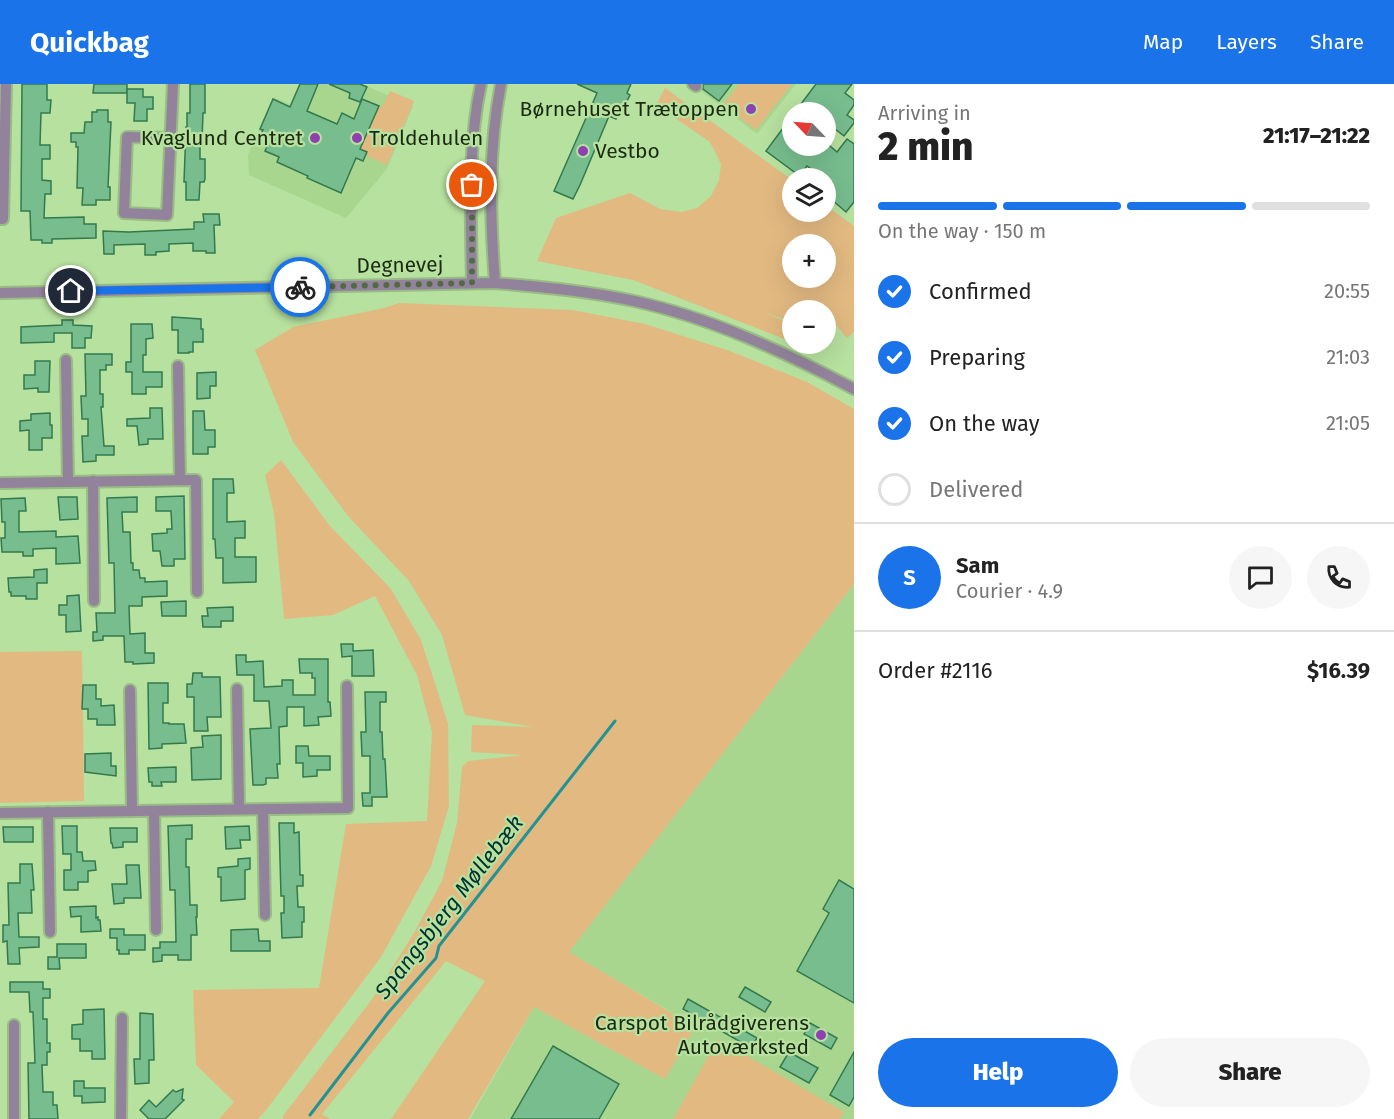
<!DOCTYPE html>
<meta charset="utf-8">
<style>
:root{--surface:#fff;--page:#f6f6f6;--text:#222;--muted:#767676;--line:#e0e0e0;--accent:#1a73e8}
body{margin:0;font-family:"Fira Sans",sans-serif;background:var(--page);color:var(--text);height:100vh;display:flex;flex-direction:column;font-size:22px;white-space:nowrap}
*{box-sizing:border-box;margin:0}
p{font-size:20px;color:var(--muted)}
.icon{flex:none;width:33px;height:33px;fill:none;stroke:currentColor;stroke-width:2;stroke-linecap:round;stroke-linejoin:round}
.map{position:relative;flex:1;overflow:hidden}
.side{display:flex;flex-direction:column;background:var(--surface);width:540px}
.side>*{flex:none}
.needle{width:39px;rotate:295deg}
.fabs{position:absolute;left:782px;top:18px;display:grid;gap:12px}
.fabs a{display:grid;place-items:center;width:54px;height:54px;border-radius:50%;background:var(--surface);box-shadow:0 6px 24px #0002;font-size:30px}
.pin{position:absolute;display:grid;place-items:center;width:51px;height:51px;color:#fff;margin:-26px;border:3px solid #fff;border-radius:50%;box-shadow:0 2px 6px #0007}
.courier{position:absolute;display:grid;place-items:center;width:60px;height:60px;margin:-30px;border:4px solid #1a73e8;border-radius:50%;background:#fff;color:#222;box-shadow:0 2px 8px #0007}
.overview em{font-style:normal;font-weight:800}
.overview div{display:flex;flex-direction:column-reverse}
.overview{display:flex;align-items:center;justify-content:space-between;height:102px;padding:0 24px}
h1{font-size:39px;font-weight:800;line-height:45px}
.bar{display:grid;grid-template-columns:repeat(4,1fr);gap:9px 6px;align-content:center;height:72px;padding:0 24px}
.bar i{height:8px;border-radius:4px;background:var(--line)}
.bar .current{background:var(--accent)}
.bar p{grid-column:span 4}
.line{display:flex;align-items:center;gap:15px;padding:0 24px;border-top:2px solid var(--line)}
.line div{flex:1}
.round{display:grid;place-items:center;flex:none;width:63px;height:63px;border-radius:32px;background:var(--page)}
ol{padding:0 24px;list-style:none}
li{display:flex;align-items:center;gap:18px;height:66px}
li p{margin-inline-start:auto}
li .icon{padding:6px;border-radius:50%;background:var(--accent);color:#fff;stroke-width:4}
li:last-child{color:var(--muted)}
li i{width:33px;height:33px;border:3px solid var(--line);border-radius:50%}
.primary-button{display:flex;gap:12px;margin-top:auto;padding:12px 24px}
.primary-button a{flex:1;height:69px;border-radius:36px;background:var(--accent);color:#fff;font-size:24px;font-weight:800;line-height:69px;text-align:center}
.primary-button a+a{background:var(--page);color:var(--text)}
header{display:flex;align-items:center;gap:36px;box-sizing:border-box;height:84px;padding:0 30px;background:var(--accent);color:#fff}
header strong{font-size:28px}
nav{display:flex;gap:33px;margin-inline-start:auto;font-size:21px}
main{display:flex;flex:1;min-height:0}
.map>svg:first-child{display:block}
</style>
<header>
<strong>Quickbag</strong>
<nav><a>Map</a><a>Layers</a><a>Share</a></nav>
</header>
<main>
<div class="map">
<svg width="854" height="1035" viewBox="0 0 854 1035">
<rect width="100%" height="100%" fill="#b7e19f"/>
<g fill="#a9d68f">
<path d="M299,0H362L413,22L387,85L346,134L249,91L248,71L273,13L290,20Z"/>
<path d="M692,0H796L757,50Z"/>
<path d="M854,500V1035H470L534,923L664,994L695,942L568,868Z"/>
</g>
<g fill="#e2b981" fill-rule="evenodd">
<path d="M739,0H792L756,46L723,21Z"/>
<path d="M665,4L792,96V128H825V121L854,142V248L847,254L836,241L825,249V226H792V238L763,228L792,240V258L633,196L537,177L556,134L630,109L660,125L682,128L697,124L711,112L719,96L721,80L710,58L656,21ZM792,160H825V194H792Z"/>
<path d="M390,7L414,17L387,81L365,71L367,68L360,65L379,22L382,23Z"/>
<path d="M399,219L572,226L645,240L727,266L807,298L854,325V500L569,868L695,943L665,995L534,923L468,1035H391L485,897L446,877L322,1030L330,1035H283V1032L373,914L414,849L442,797L457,739L462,683L468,677L523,671L471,668L472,641L533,643L465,631L442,551L409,497L348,432L293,358L255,266L293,243L384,224Z"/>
<path d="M281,376L330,442L391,505L421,556L448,640L449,722L431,782L381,873L267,1025L258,1035H219L234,1018L196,981L193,906L319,904L346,740L427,737L432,648L417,591L375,512L333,531L284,535L274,429L265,391Z"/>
<path d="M82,567L84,717L0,719V568Z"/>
<path d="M718,955L844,1028L840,1035H673Z"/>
</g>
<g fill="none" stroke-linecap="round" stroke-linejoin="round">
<path stroke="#229392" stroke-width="3" d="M310,1031L388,929L436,874L439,862L615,637"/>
</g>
<g fill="#77bd8e" stroke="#33794e" stroke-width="1.5">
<path d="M22,0H47V16H51L50,29H41L40,61H50V75H42V96L51,97V110H45L44,134L84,133V140H96V154L52,155V159H42V156H31L30,127H21Z"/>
<path d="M94,0H127V9H93Z"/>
<path d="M190,0H205V29H203L202,56H200V75H205V95L204,98H200L199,116H186V98H184L186,43H187V29H190Z"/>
<path d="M300,0H318L307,27L337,40L342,29L354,35L362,15L379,22L360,65L367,68L363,77L356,74L341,109L307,94L308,92L277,78L279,73L265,67L270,56L260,52L263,46L260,45L273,15L290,23Z"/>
<path d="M329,0H360L367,3L360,18L349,14L350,9Z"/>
<path d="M577,0H631L627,9L630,11L625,21L622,20L616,35L609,32L580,101L573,115L554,107L597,9Z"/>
<path d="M703,0H732L719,17L703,5Z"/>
<path d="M816,0H852L845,9L854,16V21L847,31L854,36V39L844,52L835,45L825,58V28H795Z"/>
<path d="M127,5H143V13H153V25H147V37H134L135,19H127Z"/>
<path d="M97,26H108V38H111L108,103H110V116H96V121H82L83,104H77L78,63H76V58H71V49H84L85,38H92V28H97Z"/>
<path d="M792,32V62H830L837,68L847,55L854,60V118L846,128L825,110V94H817L819,91L807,82L800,91L798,89L797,90L766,67Z"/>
<path d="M203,130H219L220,141H214L215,169H206V167H193V159L169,160V167L156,168V171H145V160L114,161V170H104L103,147L129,148L194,145V138H204Z"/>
<path d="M172,233L201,235V245H203V258H193V268H189V269H178V246H172Z"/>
<path d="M62,236H73V241L92,242L91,254H85V264H72V249H54V258L21,259V243L62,241Z"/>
<path d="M131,240H152L153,254L146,255V271H143V288H162V303H146V310H132V288H126V278H131Z"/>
<path d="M85,270H112V281H106V286H100V310H103V323H101L104,362H114V371H96V377L83,378L82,352H88V335H82L81,312H86Z"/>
<path d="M35,277H50L49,308H38V304L24,305V291H35Z"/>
<path d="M216,288V302H210V314L197,315V289Z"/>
<path d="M150,324H162L163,355H148V360L139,361L137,342H127V335L150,334Z"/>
<path d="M193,327H204L205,346H215V363H208V370H193Z"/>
<path d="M50,329V341H52V354H42V366H29V346L20,347V337L31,336V330Z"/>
<path d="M213,395H233L234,409H227V438L245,437V454H235V473H256V498L223,499V474H216L215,455H213Z"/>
<path d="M184,412L185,475H174V482H162L160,467H153L152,450L167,449V445H172L171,427H156V413Z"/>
<path d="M58,413H77L78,435L60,436Z"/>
<path d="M137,413V428H122L123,448H130L131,479H133V486H139L140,494H145V498L167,497V512L142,513V522H129L130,550L145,549V569H154V579L133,580V578H125L124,552H103V556L93,557V548H97L96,529H115L114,479H109L107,414Z"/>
<path d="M25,414L26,427H19V448L56,447V453L78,452L80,479L56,480V464L33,465V472H23V468H2L1,454H5V438H2L1,415Z"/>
<path d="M47,485V499H37V515H26V512H11V508H9L8,494L34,493V486Z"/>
<path d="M79,511L81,547L66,548V531H59V521H67V512Z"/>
<path d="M186,517V532H162L161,518Z"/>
<path d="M233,523V537H221V543H203L202,532H208L207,524Z"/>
<path d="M341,560H353V567L373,566L374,592H352V572L342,573Z"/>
<path d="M236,571H246V578L263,577L264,603L282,602V596H293V611H315V594H312V589H300L299,575H328V618H330L331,632L318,633L319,641L304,642V623H287V642L279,643L280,680H277L278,694H266V700L263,701H253L250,645L271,644L269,617H254V591H237Z"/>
<path d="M193,589H202V593H220L221,633H207L208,647H194V613H187V600H192Z"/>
<path d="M148,599H168V619H163V639H169V640H184L186,659L162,660V664L149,665Z"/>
<path d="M83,601H96V615H101V622L114,621L115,641H97V635H88V625H82Z"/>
<path d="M365,608H386V618H380V648H382L383,675H385L387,713H372V722H363L362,709H370V672H362L361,648H366Z"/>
<path d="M221,651V695L192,696L191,664L203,663L202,652Z"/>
<path d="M296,662H308L309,672H330V686H317V692L303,693V679H296Z"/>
<path d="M111,669V682H116V692L85,688V670Z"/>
<path d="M176,683V698H161L162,702H152V698H149L148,684Z"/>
<path d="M279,739H294V749L299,748L300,791H303V802H297L298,823H304V838H302V853L282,854L281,829H284V812H281Z"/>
<path d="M192,741V755H186V783H189L190,821H197V833H196L197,851H191V876H178V871H162V877L153,878V864H160V858H176L175,806H170L168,742Z"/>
<path d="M62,742H77V768H82L83,777H95L96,786L88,787V798H78V806H64V786H71V770H63Z"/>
<path d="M249,742L250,756H240L241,764L226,765L225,743Z"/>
<path d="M3,743H33V758H4Z"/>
<path d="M110,744H137V758H123V763L113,764L112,759H111Z"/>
<path d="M250,774V785L245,786V815L221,817V793H218V784L238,782V775Z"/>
<path d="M20,780H32L34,806H31L32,829H18L19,853H39V863L19,864L20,880H8L7,857L3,858V841H9L8,799H20Z"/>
<path d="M126,781H139L141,814H124V819L114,820L112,800H127Z"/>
<path d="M839,796L854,805V919L797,887L829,829L823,825Z"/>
<path d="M96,822V834L98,833V836H100L101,847L81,848V832L71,833L70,823Z"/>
<path d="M110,845H124V851H145V866H129V870H119V866H117V854H110Z"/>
<path d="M258,845L259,857H270V867H231V846Z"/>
<path d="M57,860H86V874H59L60,885H48V873H57Z"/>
<path d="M10,898H43V905H50V914H43V935H47V959H50V968H47V981H42L43,1008H53V1021H57L58,1035H29L28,979H35L33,928H30L29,908H10Z"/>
<path d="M745,903L771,918L765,928L739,913Z"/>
<path d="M688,915L757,954L751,964L683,925Z"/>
<path d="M104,925L105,975H92V967H80V955H72V941L83,940V926Z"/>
<path d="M140,929L153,930L154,976H149V999L135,1000L134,975H140Z"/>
<path d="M810,939L837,954L831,965L804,950Z"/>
<path d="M553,962L619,1000L599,1035H511Z"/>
<path d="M789,968L818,984L809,999L780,983Z"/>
<path d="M854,968V1013L849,1022L830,1011Z"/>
<path d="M74,997H84V1004H105V1018L82,1019V1012H74Z"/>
<path d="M183,1005L182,1015L184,1016L165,1035H149L140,1026L149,1016L156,1023L173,1006L176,1008Z"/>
</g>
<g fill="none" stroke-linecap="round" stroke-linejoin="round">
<defs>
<g id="minor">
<path d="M693,0L696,2"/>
<path d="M170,54L127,53L124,129L167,131L173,0"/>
<path d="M0,135H3L6,0"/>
<path d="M472,199C471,133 467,65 481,0"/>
<path d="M495,199C490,133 488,65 501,0"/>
<path d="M0,209L495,199C542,203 588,207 634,217C711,234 785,268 854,305"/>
<path d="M66,276L68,398"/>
<path d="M178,282L180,396"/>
<path d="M93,397L94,517"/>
<path d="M0,399L196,396L197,508"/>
<path d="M237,605L239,725"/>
<path d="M130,606L132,727"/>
<path d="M263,725L265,831"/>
<path d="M154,727L156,846"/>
<path d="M48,728L50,848"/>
<path d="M0,729L348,724L347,602"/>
<path d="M14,1035V941"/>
<path d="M121,1035L122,934"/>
</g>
</defs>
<use href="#minor" stroke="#98bc83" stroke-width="14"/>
<use href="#minor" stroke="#93829c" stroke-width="10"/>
</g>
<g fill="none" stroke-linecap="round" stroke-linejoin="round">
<path stroke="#526a43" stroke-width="6" stroke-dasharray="0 10.8" d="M300,203L472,199V101"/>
<path stroke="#1a73e8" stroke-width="8" d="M71,207L300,203"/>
</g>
<g fill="#8f40b1" stroke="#b7e19f" stroke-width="2">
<circle cx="751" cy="25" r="6"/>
<circle cx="315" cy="54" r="6"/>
<circle cx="357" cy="54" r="6"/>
<circle cx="583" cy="67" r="6"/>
<circle cx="821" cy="951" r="6"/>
</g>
<g text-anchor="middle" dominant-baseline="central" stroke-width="4.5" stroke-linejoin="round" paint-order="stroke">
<g font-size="21" fill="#1b2a11" stroke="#b7e19f" text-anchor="end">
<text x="739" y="25">Børnehuset Trætoppen</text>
<text x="303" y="54">Kvaglund Centret</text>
<text x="369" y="54" text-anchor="start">Troldehulen</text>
<text x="595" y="67" text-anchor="start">Vestbo</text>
<text x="809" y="939">Carspot Bilrådgiverens<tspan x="809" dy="24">Autoværksted</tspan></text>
</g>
<g font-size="21" fill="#1b2a11" stroke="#b7e19f">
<text transform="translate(400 181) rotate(-1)">Degnevej</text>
</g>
<g font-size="22" font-style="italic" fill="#003232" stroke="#b7e19f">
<text transform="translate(449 823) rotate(-52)">Spangsbjerg Møllebæk</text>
</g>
</g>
</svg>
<div class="fabs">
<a><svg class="needle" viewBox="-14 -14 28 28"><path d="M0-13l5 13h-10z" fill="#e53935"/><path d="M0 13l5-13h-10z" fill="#767676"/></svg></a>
<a><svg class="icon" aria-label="layers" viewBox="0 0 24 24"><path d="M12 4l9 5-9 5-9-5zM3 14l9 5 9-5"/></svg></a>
<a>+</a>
<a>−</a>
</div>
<div class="pin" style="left:472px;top:101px;background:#ea580c"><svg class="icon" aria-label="bag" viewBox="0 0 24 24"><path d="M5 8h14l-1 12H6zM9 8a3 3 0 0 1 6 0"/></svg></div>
<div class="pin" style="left:71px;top:207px;background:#1f2937"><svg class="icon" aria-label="home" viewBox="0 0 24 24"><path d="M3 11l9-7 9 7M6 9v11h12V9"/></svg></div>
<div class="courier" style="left:300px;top:203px"><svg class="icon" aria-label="bike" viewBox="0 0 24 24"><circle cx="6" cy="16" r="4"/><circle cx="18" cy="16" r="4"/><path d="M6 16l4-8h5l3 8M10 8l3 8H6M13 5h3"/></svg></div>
</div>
<section class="side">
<div class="overview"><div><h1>2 min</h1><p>Arriving in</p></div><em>21:17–21:22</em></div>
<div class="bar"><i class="current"></i><i class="current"></i><i class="current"></i><i></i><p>On the way · 150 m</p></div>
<ol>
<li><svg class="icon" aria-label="check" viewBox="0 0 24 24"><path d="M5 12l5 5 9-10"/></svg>Confirmed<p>20:55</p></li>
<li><svg class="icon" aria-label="check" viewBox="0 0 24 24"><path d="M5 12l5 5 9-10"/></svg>Preparing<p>21:03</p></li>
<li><svg class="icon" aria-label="check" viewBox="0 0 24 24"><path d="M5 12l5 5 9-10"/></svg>On the way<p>21:05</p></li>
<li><i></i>Delivered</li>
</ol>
<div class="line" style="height:108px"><b class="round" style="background:var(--accent);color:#fff">S</b><div><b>Sam</b><p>Courier · 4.9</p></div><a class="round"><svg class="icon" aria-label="chat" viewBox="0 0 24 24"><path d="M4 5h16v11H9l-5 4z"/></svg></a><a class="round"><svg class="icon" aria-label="phone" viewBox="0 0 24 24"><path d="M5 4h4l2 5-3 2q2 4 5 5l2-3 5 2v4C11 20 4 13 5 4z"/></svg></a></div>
<div class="line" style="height:78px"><div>Order #2116</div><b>$16.39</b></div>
<div class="primary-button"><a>Help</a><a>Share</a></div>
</section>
</main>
